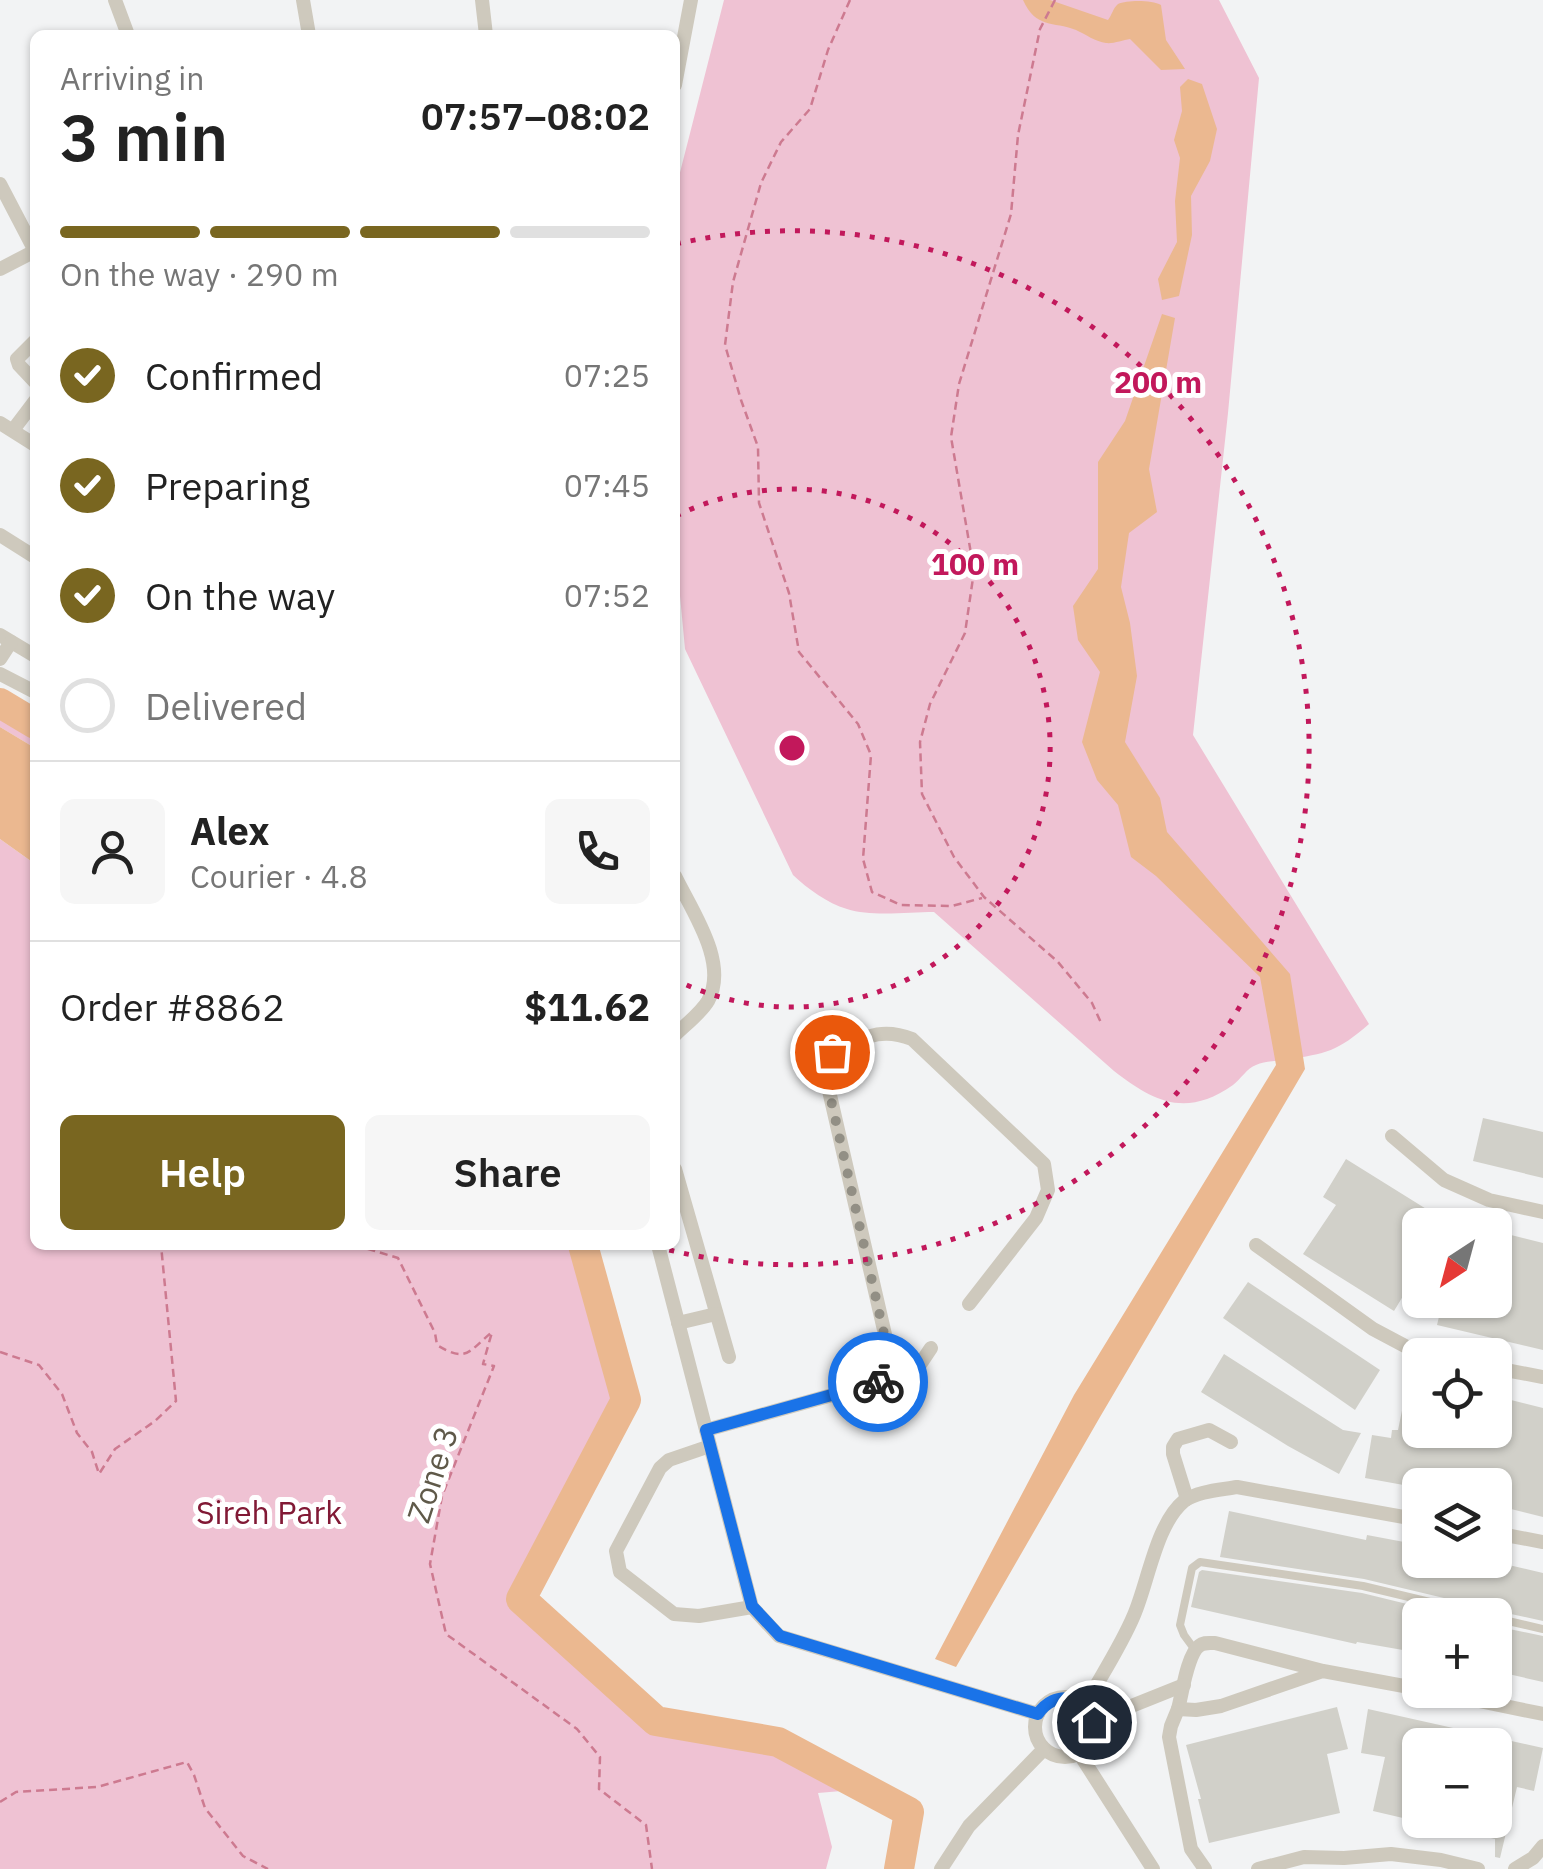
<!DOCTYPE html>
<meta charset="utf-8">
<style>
:root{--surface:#fff;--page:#f6f6f6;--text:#222;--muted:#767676;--line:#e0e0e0;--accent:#796620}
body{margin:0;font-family:"IBM Plex Sans",sans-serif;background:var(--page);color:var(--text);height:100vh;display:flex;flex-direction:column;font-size:38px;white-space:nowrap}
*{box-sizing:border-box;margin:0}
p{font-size:32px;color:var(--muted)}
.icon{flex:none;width:55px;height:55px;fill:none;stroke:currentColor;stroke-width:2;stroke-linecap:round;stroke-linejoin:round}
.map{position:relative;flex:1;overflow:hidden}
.panel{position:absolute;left:30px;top:30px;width:650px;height:1220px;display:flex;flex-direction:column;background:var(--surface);border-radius:15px;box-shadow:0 2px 8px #0004}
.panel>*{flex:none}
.needle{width:65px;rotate:216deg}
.controls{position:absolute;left:1402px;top:1208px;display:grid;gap:20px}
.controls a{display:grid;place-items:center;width:110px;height:110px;border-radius:15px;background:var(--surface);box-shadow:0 2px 8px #0004;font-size:50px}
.pin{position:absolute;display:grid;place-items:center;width:85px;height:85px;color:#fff;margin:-42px;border:5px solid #fff;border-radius:50%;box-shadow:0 2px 10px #0007}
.courier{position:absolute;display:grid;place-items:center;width:100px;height:100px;margin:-50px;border:8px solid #1a73e8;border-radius:50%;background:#fff;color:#222;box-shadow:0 2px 12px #0007}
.overview em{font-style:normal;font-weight:600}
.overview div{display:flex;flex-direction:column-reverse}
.overview{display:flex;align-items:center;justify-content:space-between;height:170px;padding:0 30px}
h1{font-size:65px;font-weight:600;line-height:75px}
.bar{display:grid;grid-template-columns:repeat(4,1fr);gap:15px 10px;align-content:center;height:120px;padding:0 30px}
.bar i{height:12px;border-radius:8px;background:var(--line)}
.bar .on{background:var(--accent)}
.bar p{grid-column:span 4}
.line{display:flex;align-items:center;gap:25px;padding:0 30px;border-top:2px solid var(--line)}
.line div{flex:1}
.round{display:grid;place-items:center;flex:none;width:105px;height:105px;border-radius:15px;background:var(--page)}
ol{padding:0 30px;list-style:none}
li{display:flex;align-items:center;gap:30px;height:110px}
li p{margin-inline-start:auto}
li .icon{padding:10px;border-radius:50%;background:var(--accent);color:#fff;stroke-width:4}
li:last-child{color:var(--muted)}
li i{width:55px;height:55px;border:5px solid var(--line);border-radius:50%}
.button{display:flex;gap:20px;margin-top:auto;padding:20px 30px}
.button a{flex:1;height:115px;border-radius:15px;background:var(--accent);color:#fff;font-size:40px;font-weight:600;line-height:115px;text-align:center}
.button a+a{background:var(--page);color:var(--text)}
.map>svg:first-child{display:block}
</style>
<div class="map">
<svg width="1543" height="1869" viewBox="0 0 1543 1869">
<rect width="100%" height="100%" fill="#f2f3f4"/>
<g fill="#efc2d3">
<path d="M724,0H1219L1259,78L1228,413L1193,735L1369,1024C1337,1052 1327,1053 1286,1060C1277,1061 1265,1061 1256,1065C1247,1068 1241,1079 1233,1085C1186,1118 1154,1102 1114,1071L934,912C908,912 871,917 847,909C827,903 808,889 793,875L685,649L675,543V192Z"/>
<path d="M0,703L35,724V748L0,727Z"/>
<path d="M0,839L35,864V1245H583L626,1400L522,1599L656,1721L778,1742L865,1789L818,1793L832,1847L826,1869H0Z"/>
</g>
<g fill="#ebb890">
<path d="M1023,0H1050L1108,20C1112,15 1113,8 1118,4C1127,0 1152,0 1161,5L1166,40L1185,69L1161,70L1130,39C1123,40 1113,44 1106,43C1096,42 1085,34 1076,30C1053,21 1036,29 1023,0Z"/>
<path d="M1188,79L1202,84L1217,129L1210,161L1191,196L1192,235L1179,296L1162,300L1158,279L1177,242L1175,201L1180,158L1174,140L1182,111L1180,87Z"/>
<path d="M1162,314L1175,318L1149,469L1157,512L1129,533L1121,587L1130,623L1137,676L1125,742L1160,798L1167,832L1290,974L1305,1069L1100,1417L956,1667L935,1659L1074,1395L1276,1065L1260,977L1156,876L1131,857L1118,805L1097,780L1082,742L1100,672L1078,640L1073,606L1098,569V462L1125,421Z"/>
<path d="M0,727L35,748V864L0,839Z"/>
</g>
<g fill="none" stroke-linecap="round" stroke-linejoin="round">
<g stroke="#ebb890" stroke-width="30">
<path d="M0,703L35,724"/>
<path d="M583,1245L626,1400L521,1599L656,1721L778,1742L909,1812L899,1869"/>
</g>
</g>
<g fill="#d1d0c9">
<path d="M1483,1118L1543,1132V1178L1473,1161Z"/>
<path d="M1346,1159L1452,1225H1420V1268L1394,1311L1303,1254L1336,1205L1323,1197Z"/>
<path d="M1495,1231L1543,1243V1350L1437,1325L1443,1300H1495Z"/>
<path d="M1248,1282L1380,1370L1355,1410L1223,1318Z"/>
<path d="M1224,1354L1343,1430L1361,1433L1339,1474L1288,1446L1201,1392Z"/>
<path d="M1412,1362L1420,1365V1430H1495V1396L1543,1408V1517L1495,1505V1485H1420V1488L1365,1478L1372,1435L1391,1438L1392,1430H1398Z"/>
<path d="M1229,1511L1366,1540L1367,1535L1420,1545V1560H1487L1543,1573V1621L1497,1611L1491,1612L1486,1608L1364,1579L1220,1557Z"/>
<path d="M1202,1570L1362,1593L1452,1615H1420V1653L1357,1642L1356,1644L1191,1607L1199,1572Z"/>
<path d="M1495,1626L1543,1636V1682L1495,1671Z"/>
<path d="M1337,1707L1348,1749L1327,1754L1340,1813L1209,1843L1198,1799H1201L1186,1745Z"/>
<path d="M1368,1709L1543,1748L1534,1791L1517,1787L1500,1858L1495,1857V1839L1437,1825V1820H1495V1745H1420V1822L1373,1811L1385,1757L1361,1753Z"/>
</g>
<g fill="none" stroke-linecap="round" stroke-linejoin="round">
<g stroke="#cd7a90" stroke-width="2.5" stroke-dasharray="8 5" stroke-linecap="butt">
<path d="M850,0L828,50L810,109L781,142L761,183L733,282L725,345L741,400L758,447L759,503L789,593L799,652L858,724L871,755L863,859L872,892L901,905L952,906L982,898"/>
<path d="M1055,0L1040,29L1018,135L1011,214L959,384L951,437L974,571L965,633L930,704L920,742L922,794L954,857L984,897L1058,962L1092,1003L1102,1025"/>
<path d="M355,1245L398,1258L435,1333L437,1345C467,1363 468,1352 492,1332L483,1364L494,1366L442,1496L430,1564L446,1634L577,1729L600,1757L599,1789L646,1825L652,1869"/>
<path d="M0,1352L39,1365L62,1394L77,1433L92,1452L99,1474L115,1449L155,1421L176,1401L161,1245"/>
<path d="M0,1802L16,1792L97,1787L187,1762L194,1775L205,1808L243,1856L268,1869"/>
</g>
<g stroke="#cec9bd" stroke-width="8">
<path d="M1495,1618L1543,1629"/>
<path d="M1195,1650L1184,1635L1180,1625L1192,1568L1200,1562L1363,1586L1484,1615"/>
</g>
<g stroke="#cec9bd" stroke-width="14">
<path d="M115,0L128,35"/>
<path d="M303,0L309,35"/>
<path d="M482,0L486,35"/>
<path d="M675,85L691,0"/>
<path d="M0,184L35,251"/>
<path d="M0,269L35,251"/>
<path d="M35,341L17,359L19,365L35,382"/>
<path d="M0,423L35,445"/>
<path d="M13,430L35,401"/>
<path d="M0,535L35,557"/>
<path d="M0,635L35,656"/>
<path d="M0,659L11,642"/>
<path d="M0,674L35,692"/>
<path d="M675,876C692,911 729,963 708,1001C701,1013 685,1025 675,1035"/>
<path d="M1392,1136L1444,1180L1489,1200L1543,1212"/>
<path d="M675,1169L729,1357"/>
<path d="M658,1245L752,1607L779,1636L1038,1714"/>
<path d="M1256,1245L1373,1329L1422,1355"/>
<path d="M678,1323L716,1314"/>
<path d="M1495,1368L1543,1377"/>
<path d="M895,1378L824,1069L832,1052C863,1039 879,1026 912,1039L1044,1164L1048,1190L1036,1218L969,1304"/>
<path d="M706,1430L915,1372L931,1348"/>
<path d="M710,1446L669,1460L660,1468L616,1551L620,1572L674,1614L699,1616L752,1607"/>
<path d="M1187,1499L1173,1454V1447L1178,1439L1209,1430L1231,1442"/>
<path d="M1495,1533L1543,1542"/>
<path d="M1323,1671L1215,1643C1208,1643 1204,1642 1199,1646C1187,1655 1182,1695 1178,1709L1196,1710L1221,1706L1323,1671L1420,1689"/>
<path d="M1426,1690L1543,1714"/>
<circle cx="1065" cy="1727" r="30"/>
<path d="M1085,1705C1101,1676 1121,1646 1134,1615C1148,1583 1156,1524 1184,1501C1198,1491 1220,1490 1237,1487L1420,1520"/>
<path d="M1178,1709L1171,1726L1169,1737L1191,1849L1205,1869"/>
<path d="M1094,1721L1184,1685"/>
<path d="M1079,1753L1153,1869"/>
<path d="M941,1869L969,1826L1044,1749"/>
<path d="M1258,1869L1304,1857L1344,1858L1391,1854L1441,1860L1478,1869"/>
<path d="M1515,1869L1533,1858L1543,1846"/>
</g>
</g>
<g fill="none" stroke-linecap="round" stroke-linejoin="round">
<path stroke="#928f85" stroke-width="10" stroke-dasharray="0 18" d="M832,1052L824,1069L894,1378L878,1382"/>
<path stroke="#1a73e8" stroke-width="12" d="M878,1382L706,1430L752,1606L780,1636L1038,1714C1054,1690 1085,1694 1094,1722"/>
</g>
<g fill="none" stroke="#c2185b" stroke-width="5" stroke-dasharray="5 10">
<path d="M676 516A259 259 0 1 1 676 980"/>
<path d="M676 244A517 517 0 1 1 654 1246"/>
</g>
<g text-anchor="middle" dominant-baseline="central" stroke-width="10" stroke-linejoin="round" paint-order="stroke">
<g font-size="32" fill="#5f5949" stroke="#fff">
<text transform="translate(432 1474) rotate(-72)">Zone 3</text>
</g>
<g font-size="32" fill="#811935" stroke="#fff">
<text x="269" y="1512">Sireh Park</text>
</g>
</g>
<circle cx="792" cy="748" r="15" fill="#c2185b" stroke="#fff" stroke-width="5"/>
<g font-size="30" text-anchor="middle" font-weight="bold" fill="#c2185b" stroke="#fff" stroke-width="10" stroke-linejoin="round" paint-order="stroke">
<text x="1158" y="393">200 m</text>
<text x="975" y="575">100 m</text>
</g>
</svg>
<div class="controls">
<a><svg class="needle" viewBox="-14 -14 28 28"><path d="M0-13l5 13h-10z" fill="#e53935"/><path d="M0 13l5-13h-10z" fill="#767676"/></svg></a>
<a><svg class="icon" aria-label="locate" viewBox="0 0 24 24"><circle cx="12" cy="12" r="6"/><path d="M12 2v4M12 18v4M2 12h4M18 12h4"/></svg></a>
<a><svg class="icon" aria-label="layers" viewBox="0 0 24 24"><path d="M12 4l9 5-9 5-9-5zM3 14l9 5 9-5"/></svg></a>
<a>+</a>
<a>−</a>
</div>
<div class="pin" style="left:832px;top:1052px;background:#ea580c"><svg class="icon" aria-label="bag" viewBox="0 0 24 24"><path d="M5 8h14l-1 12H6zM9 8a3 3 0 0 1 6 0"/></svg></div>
<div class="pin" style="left:1094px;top:1722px;background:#1f2937"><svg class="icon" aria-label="home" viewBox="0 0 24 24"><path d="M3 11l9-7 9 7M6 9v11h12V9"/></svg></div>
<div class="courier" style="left:878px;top:1382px"><svg class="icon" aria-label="bike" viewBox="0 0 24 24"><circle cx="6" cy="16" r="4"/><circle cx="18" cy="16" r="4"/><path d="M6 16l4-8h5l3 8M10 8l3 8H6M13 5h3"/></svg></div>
<section class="panel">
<div class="overview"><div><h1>3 min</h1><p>Arriving in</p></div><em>07:57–08:02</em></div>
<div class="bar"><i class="on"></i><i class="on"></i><i class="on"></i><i></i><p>On the way · 290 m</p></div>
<ol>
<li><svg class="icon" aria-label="check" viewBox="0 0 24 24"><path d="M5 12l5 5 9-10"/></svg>Confirmed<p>07:25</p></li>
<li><svg class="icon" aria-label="check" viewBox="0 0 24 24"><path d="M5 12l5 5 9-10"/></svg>Preparing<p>07:45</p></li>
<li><svg class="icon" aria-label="check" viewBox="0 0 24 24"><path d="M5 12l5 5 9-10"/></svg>On the way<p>07:52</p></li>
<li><i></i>Delivered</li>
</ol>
<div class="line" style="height:180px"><a class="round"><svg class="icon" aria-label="person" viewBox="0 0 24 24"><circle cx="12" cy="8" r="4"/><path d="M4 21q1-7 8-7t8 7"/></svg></a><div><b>Alex</b><p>Courier · 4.8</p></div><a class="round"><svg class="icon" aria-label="phone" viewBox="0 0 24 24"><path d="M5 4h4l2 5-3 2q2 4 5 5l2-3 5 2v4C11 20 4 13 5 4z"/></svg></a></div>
<div class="line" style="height:130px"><div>Order #8862</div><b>$11.62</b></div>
<div class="button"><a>Help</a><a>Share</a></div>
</section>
</div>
